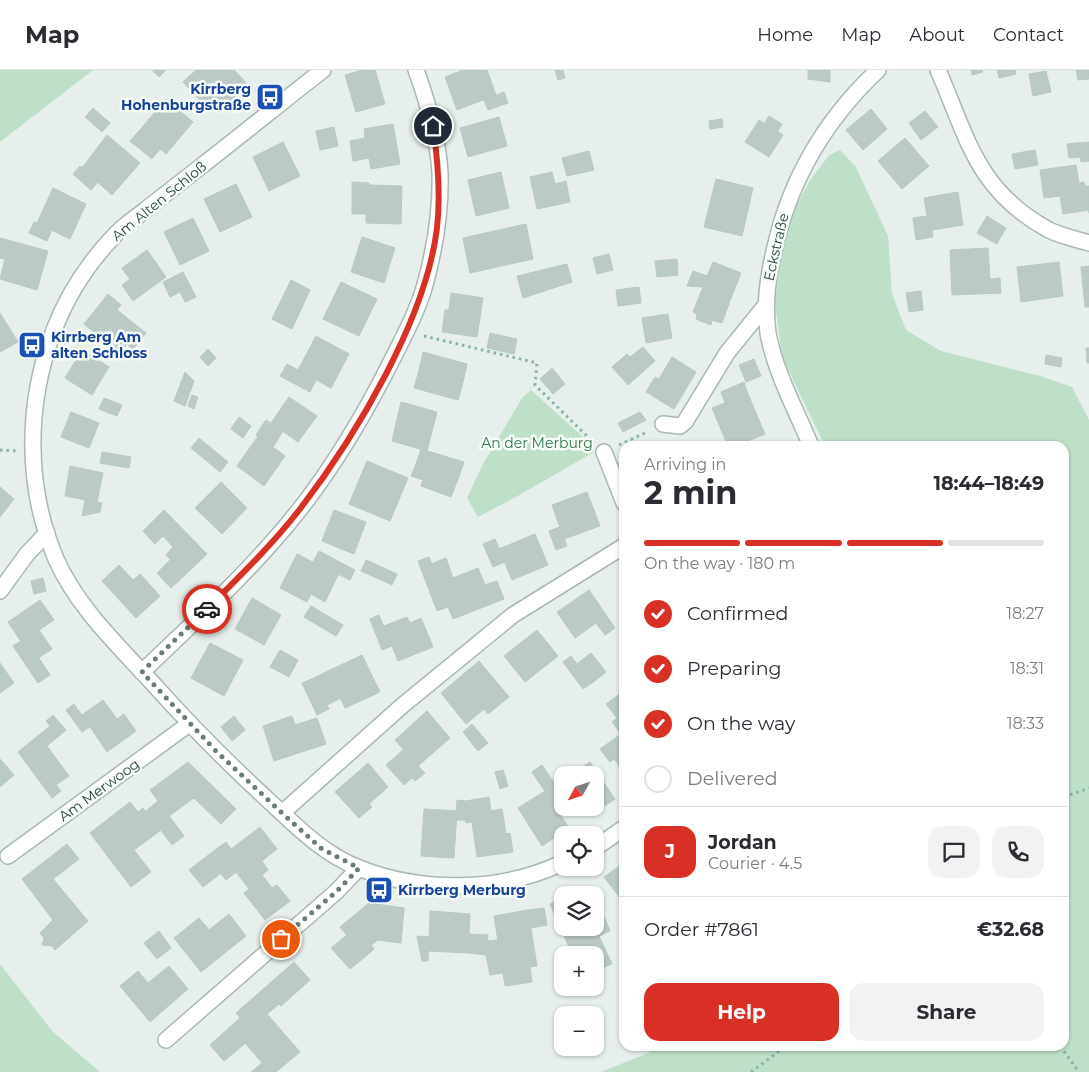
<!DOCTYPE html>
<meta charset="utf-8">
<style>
:root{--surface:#fff;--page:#f2f2f3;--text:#2b2b33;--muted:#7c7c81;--line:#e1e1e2;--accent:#d93025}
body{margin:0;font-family:Montserrat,sans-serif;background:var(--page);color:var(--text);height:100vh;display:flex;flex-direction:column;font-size:19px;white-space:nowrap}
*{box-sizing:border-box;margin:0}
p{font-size:16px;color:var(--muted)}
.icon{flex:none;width:28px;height:28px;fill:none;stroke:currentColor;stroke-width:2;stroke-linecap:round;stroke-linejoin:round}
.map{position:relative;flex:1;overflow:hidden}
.sheet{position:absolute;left:619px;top:371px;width:450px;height:610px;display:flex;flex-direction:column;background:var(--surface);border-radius:15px;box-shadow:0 1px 4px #0004}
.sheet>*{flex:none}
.needle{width:32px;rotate:230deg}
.fabs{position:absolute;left:554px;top:696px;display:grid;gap:10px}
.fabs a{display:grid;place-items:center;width:50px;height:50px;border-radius:10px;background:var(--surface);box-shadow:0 1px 4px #0004;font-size:25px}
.pin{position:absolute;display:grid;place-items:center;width:42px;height:42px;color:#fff;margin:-21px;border:2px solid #fff;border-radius:50%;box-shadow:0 1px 5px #0007}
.courier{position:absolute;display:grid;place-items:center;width:50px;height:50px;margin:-25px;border:4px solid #d93025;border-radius:50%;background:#fff;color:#222;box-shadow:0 1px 6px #0007}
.headline em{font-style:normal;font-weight:700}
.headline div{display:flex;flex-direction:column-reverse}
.headline{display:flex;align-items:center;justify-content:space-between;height:85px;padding:0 25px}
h1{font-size:32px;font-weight:700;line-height:38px}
.bar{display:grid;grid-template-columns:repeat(4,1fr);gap:8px 5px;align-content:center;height:60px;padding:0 25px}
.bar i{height:6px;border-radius:4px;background:var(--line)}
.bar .on{background:var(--accent)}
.bar p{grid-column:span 4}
.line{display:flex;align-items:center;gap:12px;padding:0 25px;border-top:1px solid var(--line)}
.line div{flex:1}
.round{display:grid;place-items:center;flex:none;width:52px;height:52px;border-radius:15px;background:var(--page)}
ol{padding:0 25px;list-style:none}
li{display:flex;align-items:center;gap:15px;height:55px}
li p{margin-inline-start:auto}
li .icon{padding:5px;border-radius:50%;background:var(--accent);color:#fff;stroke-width:4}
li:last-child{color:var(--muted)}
li i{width:28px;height:28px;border:2px solid var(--line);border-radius:50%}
.primary-button{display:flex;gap:10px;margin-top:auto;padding:10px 25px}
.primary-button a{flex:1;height:58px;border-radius:15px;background:var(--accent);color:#fff;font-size:20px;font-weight:700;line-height:58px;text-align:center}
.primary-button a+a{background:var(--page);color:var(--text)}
header{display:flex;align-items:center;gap:30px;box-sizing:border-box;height:70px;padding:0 25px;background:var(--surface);border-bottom:1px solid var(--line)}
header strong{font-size:24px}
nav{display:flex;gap:28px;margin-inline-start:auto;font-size:18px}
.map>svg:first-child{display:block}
</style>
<header>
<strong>Map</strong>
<nav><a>Home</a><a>Map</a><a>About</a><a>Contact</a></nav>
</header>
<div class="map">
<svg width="1089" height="1002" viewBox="0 0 1089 1002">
<rect width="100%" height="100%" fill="#e6efeb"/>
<g fill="#bfe0c8">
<path d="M0,0H93L0,72Z"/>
<path d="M840,80L856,97L888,166L892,224L906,260L941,281L1040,306L1072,317L1089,350V1002H601L648,983L658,976H1064V376H825L782,287L775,233L785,157L809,112L829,85Z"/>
<path d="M531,320L593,376L594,382L516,427L478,447L467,428L483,394L522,328Z"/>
<path d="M0,894L53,962L100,1002H0Z"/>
</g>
<g fill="#bbcac4" stroke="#b8c9c2">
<path d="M152,0H166L159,7Z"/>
<path d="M196,0H234L251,18L229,39L219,29L208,39L183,12Z"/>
<path d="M362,0H375L385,34L356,42L345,5Z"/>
<path d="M463,0H487L496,25L457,40L445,7Z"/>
<path d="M555,0H563L565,8L558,10Z"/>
<path d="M808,0H830V12L808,9Z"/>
<path d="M971,0H982L983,2L972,5Z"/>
<path d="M997,0H1015L1016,4L999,8Z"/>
<path d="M1076,0H1089V9L1078,10Z"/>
<path d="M1046,1L1051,22L1033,26L1029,4Z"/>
<path d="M504,22L508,33L488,40L484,30Z"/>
<path d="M166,29L193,52L166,84L139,61Z"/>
<path d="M93,38L110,53L102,62L85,47Z"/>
<path d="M871,39L887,59L863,80L846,60Z"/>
<path d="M925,41L938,57L921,70L909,53Z"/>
<path d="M769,46L782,54L777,62L764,54Z"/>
<path d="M499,47L507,76L468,87L460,58Z"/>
<path d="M722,49L723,57L710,59L709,51Z"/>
<path d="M759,50L783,65L769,87L745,72Z"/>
<path d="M393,54L400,94L371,99L369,88L353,91L350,71L365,68L364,59Z"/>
<path d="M334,57L338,76L320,80L316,61Z"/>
<path d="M139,61L160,79L152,89L130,71Z"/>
<path d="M107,65L140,93L112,125L82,98Z"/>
<path d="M905,68L929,96L902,119L878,91Z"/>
<path d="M283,72L300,106L269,121L253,87Z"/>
<path d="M1089,72V91L1081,92L1078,73Z"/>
<path d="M1078,73L1080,87L1069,88L1067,74Z"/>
<path d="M1035,80L1038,95L1015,99L1012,84Z"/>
<path d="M589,81L594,100L567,106L562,88Z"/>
<path d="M1076,95L1079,113L1084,112L1089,140L1063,144L1060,126L1044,128L1040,100Z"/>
<path d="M80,96L98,112L91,120L73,104Z"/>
<path d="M501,102L509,138L476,146L468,110Z"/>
<path d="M552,102L555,114L566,111L570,132L537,139L530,107Z"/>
<path d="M716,109L753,118L742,166L704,157Z"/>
<path d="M352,112L369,113V115L402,116L401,154L366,153V144H352Z"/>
<path d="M236,114L252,147L220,162L204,129Z"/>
<path d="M1085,116H1089V143V140Z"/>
<path d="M53,118L86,134L70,169L37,153Z"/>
<path d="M958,122L963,155L932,160L933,167L916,170L913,148L927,146L924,128Z"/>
<path d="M987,146L1006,158L997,174L977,163Z"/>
<path d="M193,148L209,181L180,195L164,162Z"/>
<path d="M34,152L52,160L47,171L29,163Z"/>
<path d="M526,154L533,189L470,203L463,168Z"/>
<path d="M362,167L395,178L384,213L351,202Z"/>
<path d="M0,168L48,181L37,220L0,209L5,189L0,188Z"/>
<path d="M988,178L990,209L1000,208L1001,223L952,225L950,180Z"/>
<path d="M147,180L166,207L141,225L122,198Z"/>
<path d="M609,184L613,200L597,204L593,188Z"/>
<path d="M677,189L678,205L657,207L655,191Z"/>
<path d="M713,192L741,203L731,228L703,217L687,216L693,201L707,206Z"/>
<path d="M1059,192L1063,226L1021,232L1017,197Z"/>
<path d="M567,194L572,212L523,228L517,206Z"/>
<path d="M1089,196V237H1085L1081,197Z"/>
<path d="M183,202L196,227L185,232L173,207Z"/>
<path d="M173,207L180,222L170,227L163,212Z"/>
<path d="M130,209L141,225L133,231L122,215Z"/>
<path d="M291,210L310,220L292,259L272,249Z"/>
<path d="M341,212L377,229L359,266L323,249Z"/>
<path d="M639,217L641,233L618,236L616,220Z"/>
<path d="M703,217L731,228L722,253L712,250L711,255L696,249L697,244L693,242Z"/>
<path d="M921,221L923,240L909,242L906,223Z"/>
<path d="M451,223L483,228L477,267L442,262L445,240H449Z"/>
<path d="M108,224L121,235L117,240L146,263L133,279L127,274L120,283L84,254Z"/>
<path d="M0,243L18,272L0,282Z"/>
<path d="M668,244L672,268L646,273L642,248Z"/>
<path d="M490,263L517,269L514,284L487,278Z"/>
<path d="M316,266L349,284L331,318L298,300Z"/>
<path d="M643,277L655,291L628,315L612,297L627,284L630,287Z"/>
<path d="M1086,278H1089V293H1087Z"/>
<path d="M208,279L216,288L208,296L200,287Z"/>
<path d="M82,280L109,297L92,325L65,308Z"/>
<path d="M423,282L467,294L463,312L419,300Z"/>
<path d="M1046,285L1062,288L1061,297L1045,294Z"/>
<path d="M672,287L696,302L674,339L646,322L655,307L659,309Z"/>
<path d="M754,289L761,306L746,312L739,295Z"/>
<path d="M287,294L316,310L310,322L280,306Z"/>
<path d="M552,298L565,314L553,324L540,309Z"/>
<path d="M419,300L463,312L458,330L414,318Z"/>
<path d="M185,302L194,311L185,336L174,331Z"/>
<path d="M744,312L748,324L725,333L721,322Z"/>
<path d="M748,324L765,364L736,376H728L712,338Z"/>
<path d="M192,325L198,327L194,339L188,336Z"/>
<path d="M289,327L317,346L298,372L271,353Z"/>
<path d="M104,328L122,335L117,346L99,339Z"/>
<path d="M401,332L437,342L427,381L392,371Z"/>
<path d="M71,342L99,353L89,378L61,367Z"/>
<path d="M640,342L646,350L623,362L618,353Z"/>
<path d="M239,347L251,356L243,368L231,359Z"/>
<path d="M266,350L283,361L278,369L261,357Z"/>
<path d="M261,357L278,369L273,377L256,365Z"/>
<path d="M258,366L285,386L264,416L237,396Z"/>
<path d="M199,368L228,392L220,402L191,378Z"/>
<path d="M421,379L464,392L458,409L416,394Z"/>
<path d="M102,382L131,387L129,398L100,393Z"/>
<path d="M367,391L408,408L390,451L349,434Z"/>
<path d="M416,394L458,409L451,427L421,416L423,410L411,406Z"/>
<path d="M70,396L103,403L97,432L65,426Z"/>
<path d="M221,412L247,438L222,464L195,438Z"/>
<path d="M0,417L14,429L0,447Z"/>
<path d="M587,422L600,456L564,469L552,435Z"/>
<path d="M85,430L102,433L100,442L82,446Z"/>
<path d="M164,440L207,484L185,505L166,485L173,477L163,466L155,474L143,461Z"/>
<path d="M334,440L366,452L354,484L322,471Z"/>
<path d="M560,457L567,476L556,480L549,461Z"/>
<path d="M535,464L548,495L512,510L499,479Z"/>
<path d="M495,469L505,492L493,497L483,474Z"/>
<path d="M319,481L355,500L350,510L313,492Z"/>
<path d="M297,484L338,505L325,532L311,524L307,532L280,518Z"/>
<path d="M429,487L448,537L437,541L418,491Z"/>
<path d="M446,488L453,508L478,498L485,515L497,511L504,529L453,549L431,494Z"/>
<path d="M170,490L185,505L171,518L157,503Z"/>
<path d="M366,490L397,504L392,515L361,501Z"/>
<path d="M119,495L133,510L140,504L160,526L136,548L102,511Z"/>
<path d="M43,508L46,521L34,524L31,511Z"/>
<path d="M589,520L615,558L605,565L596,553L575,568L557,542Z"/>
<path d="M252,528L281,545L264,575L235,559Z"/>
<path d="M40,530L54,550L39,560L52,579L34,591L8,552Z"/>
<path d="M311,536L343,555L336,566L304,547Z"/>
<path d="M379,545L392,576L382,580L370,549Z"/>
<path d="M407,547L410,553L421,548L433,577L398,591L384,556Z"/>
<path d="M537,560L558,586L525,612L504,586Z"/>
<path d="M21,571L34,591L39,588L50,605L38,613L13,576Z"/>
<path d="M210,573L243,590L224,626L191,608Z"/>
<path d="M280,580L298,590L289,607L270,597Z"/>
<path d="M591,583L606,602L592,613L577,594Z"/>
<path d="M362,585L380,622L345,638L328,601Z"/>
<path d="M571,586L592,613L583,619L563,592Z"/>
<path d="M479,591L509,627L488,644L484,639L466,654L441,623Z"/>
<path d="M0,593L14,613L0,623Z"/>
<path d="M328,601L341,628L327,635L314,608Z"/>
<path d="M314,608L329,639L317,645L302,613Z"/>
<path d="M621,623L624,627V662L621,664L612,652L617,648L606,634Z"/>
<path d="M103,630L117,649L124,644L136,661L107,682L82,645Z"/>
<path d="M74,634L90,657L82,662L66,640Z"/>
<path d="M427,641L450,668L418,696L395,670Z"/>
<path d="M53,645L66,660L59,666L46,651Z"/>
<path d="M234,646L245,660L232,671L221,657Z"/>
<path d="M292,646L295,655L317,648L326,674L274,691L263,656Z"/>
<path d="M472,654L488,673L478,681L463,662Z"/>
<path d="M50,656L59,666L47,676L69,706L56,715L61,721L52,728L18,682Z"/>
<path d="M624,662V702L614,689L610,692L600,679Z"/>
<path d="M403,680L425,703L415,711L412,708L404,715L386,695Z"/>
<path d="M0,689L14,705L0,717Z"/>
<path d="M188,692L236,739L221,754L194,728L169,746L150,720Z"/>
<path d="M590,692L615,729L590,746L584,738H595V705H570Z"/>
<path d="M368,693L388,717L369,734L372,737L359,748L335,722Z"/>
<path d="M542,695L562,725V729L554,735L532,702Z"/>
<path d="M503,700L508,716L500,719L495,702Z"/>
<path d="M562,710V725L556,714Z"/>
<path d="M545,721L569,758L542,776L518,738Z"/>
<path d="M489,727L491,741L502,739L506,764L510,763L513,782L477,787L472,752L466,753L465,750L466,731Z"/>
<path d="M457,730L466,731L465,750H456Z"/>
<path d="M158,731L184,766L172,775L146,741Z"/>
<path d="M130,732L138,742L143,738L161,760L134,780L151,802L131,817L90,763Z"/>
<path d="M424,739L457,741L454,788L421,786Z"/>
<path d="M260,757L277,779L262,791L268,800L262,805L272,818L277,815L290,831L265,850L244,823L249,819L236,802L226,810L207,786L226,772L231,779Z"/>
<path d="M67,774L79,789L53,809L88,851L55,880L52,876L42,875L44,868L40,863L53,850L22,809Z"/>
<path d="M207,786L221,803L203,817L189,800Z"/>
<path d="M624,793V833L604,807Z"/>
<path d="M591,816L595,825H570Z"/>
<path d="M595,825L610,861L599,866L612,894L595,901V885H565L562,880L569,877L550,834L562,828V858H595Z"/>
<path d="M369,833L404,838L401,873L378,870L371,875L374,879L365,887L340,857Z"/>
<path d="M544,838L547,855L531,858L528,840Z"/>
<path d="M528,840L537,896L530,897L532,912L505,916L494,846Z"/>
<path d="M430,841L470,844L468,883L429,881Z"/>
<path d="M229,844L246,866L201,902L174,868L199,848L209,860Z"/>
<path d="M159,861L171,878L157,889L144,873Z"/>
<path d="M469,864L488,865L486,885L468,883Z"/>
<path d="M347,865L365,887L350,899L331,878Z"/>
<path d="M417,866L429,867L428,891H422Z"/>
<path d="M498,870L503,903L490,905L486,885L487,871Z"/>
<path d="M294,892L310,910L281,936L279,934L267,944L300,982L276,1002H270L245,973L255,965L236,943Z"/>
<path d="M169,896L188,919L150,952L120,916L138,901L148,913Z"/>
<path d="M599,938L604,957L595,960V945H577Z"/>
<path d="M240,948L255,965L224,991L210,975Z"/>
<path d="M262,993L270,1002H251Z"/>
</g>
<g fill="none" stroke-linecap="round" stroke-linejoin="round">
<defs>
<g id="minor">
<path d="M323,0C283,31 244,63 204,94C184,110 164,125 144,141C134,149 123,156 115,165C89,192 67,226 54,260C26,333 25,416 56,489C78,539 121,578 157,618C192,657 229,694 268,730C296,756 323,784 359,798C422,823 501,822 562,793"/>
<path d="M938,0C968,69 977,121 1049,160C1061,166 1076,169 1089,173"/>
<path d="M663,354L680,356L685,352L727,283L765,236"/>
<path d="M811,376C796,340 775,302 768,263C764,233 768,206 775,177C791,107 826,49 878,0"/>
<path d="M604,382L624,433"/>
<path d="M0,521L27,484L47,463"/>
<path d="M142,602C196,550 254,498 300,439C336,393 367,340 393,288C405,264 419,238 426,211C435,177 441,139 440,103C438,67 428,33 416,0"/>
<path d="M282,743L403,635L513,545L624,476"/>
<path d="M595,778L624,758"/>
<path d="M8,786L189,654"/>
<path d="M166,970L336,822L359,798"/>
</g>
</defs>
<use href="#minor" stroke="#a8b8b2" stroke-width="18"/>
<g stroke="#86b3a5" stroke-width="3" stroke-dasharray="2.5 4" stroke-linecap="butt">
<path d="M424,266L537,293L535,315L592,371"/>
<path d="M619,375L647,362"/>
<path d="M0,380L16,381"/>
<path d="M1064,727L1089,718"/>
<path d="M1060,976L1079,1002"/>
<path d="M751,1002L786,976"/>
</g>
<use href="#minor" stroke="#fff" stroke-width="15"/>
</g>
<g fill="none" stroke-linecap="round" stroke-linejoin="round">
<path stroke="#687f78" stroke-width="5" stroke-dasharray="0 9" d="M207,539L142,602L216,681L282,743L322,779L359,798L336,822L281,869"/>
<path stroke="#d93025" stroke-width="6" d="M207,539C239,507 273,474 300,439C356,366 426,249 437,158C441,124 438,91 433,56"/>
</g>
<defs>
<symbol id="bus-square" viewBox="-11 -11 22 22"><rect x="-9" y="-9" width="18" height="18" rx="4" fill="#1a4fb4" stroke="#f7fbf9"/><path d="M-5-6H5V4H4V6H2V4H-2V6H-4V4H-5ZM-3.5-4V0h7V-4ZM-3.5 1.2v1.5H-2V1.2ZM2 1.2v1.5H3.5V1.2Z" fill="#fff"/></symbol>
</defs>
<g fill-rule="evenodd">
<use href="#bus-square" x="254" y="11" width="32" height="32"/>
<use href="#bus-square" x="16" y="259" width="32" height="32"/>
<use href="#bus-square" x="363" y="804" width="32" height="32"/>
</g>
<g text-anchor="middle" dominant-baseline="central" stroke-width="5" stroke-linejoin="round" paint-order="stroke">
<g font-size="14" font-weight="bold" fill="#164399" stroke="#f7fbf9" text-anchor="start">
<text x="251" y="19" text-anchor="end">Kirrberg<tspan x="251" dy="16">Hohenburgstraße</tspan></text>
<text x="51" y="267">Kirrberg Am<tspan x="51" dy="16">alten Schloss</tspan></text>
<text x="398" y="820">Kirrberg Merburg</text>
</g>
<g font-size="14" fill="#24423a" stroke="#f7fbf9">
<text transform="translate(159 131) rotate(-39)">Am Alten Schloß</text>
<text transform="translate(776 177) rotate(-77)">Eckstraße</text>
<text transform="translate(99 720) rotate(-36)">Am Merwoog</text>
</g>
<g font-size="14" fill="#2d7a4b" stroke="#f7fbf9">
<text x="537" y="373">An der Merburg</text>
</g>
</g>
</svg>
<div class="fabs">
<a><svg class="needle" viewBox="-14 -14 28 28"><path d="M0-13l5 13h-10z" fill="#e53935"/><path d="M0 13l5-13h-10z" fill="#7c7c81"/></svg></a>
<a><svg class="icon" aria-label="locate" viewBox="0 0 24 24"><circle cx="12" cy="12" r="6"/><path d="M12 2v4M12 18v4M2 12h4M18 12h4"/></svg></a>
<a><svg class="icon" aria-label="layers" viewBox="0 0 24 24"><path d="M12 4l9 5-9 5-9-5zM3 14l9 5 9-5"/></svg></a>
<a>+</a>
<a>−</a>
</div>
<div class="pin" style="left:281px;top:869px;background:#ea580c"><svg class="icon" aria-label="bag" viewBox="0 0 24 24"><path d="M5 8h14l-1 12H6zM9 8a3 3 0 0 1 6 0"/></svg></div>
<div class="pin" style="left:433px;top:56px;background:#1f2937"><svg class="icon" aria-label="home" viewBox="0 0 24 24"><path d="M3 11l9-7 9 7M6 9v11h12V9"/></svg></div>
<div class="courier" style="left:207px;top:539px"><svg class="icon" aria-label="car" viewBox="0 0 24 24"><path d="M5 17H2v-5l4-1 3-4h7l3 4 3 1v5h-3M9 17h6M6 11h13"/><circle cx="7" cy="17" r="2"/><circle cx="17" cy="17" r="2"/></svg></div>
<section class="sheet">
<div class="headline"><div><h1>2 min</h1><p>Arriving in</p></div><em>18:44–18:49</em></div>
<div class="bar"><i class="on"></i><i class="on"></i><i class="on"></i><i></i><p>On the way · 180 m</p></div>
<ol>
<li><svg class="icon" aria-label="check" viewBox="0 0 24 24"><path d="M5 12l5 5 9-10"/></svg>Confirmed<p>18:27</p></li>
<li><svg class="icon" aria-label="check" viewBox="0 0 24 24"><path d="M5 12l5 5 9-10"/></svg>Preparing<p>18:31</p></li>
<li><svg class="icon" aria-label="check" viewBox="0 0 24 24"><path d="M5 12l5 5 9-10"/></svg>On the way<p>18:33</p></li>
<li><i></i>Delivered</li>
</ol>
<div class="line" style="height:90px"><b class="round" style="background:var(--accent);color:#fff">J</b><div><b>Jordan</b><p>Courier · 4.5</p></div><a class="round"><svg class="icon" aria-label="chat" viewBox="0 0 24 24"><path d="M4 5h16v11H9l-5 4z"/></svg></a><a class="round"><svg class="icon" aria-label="phone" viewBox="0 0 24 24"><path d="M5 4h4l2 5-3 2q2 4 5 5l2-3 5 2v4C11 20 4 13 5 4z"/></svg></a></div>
<div class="line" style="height:65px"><div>Order #7861</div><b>€32.68</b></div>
<div class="primary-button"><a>Help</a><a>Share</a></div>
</section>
</div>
